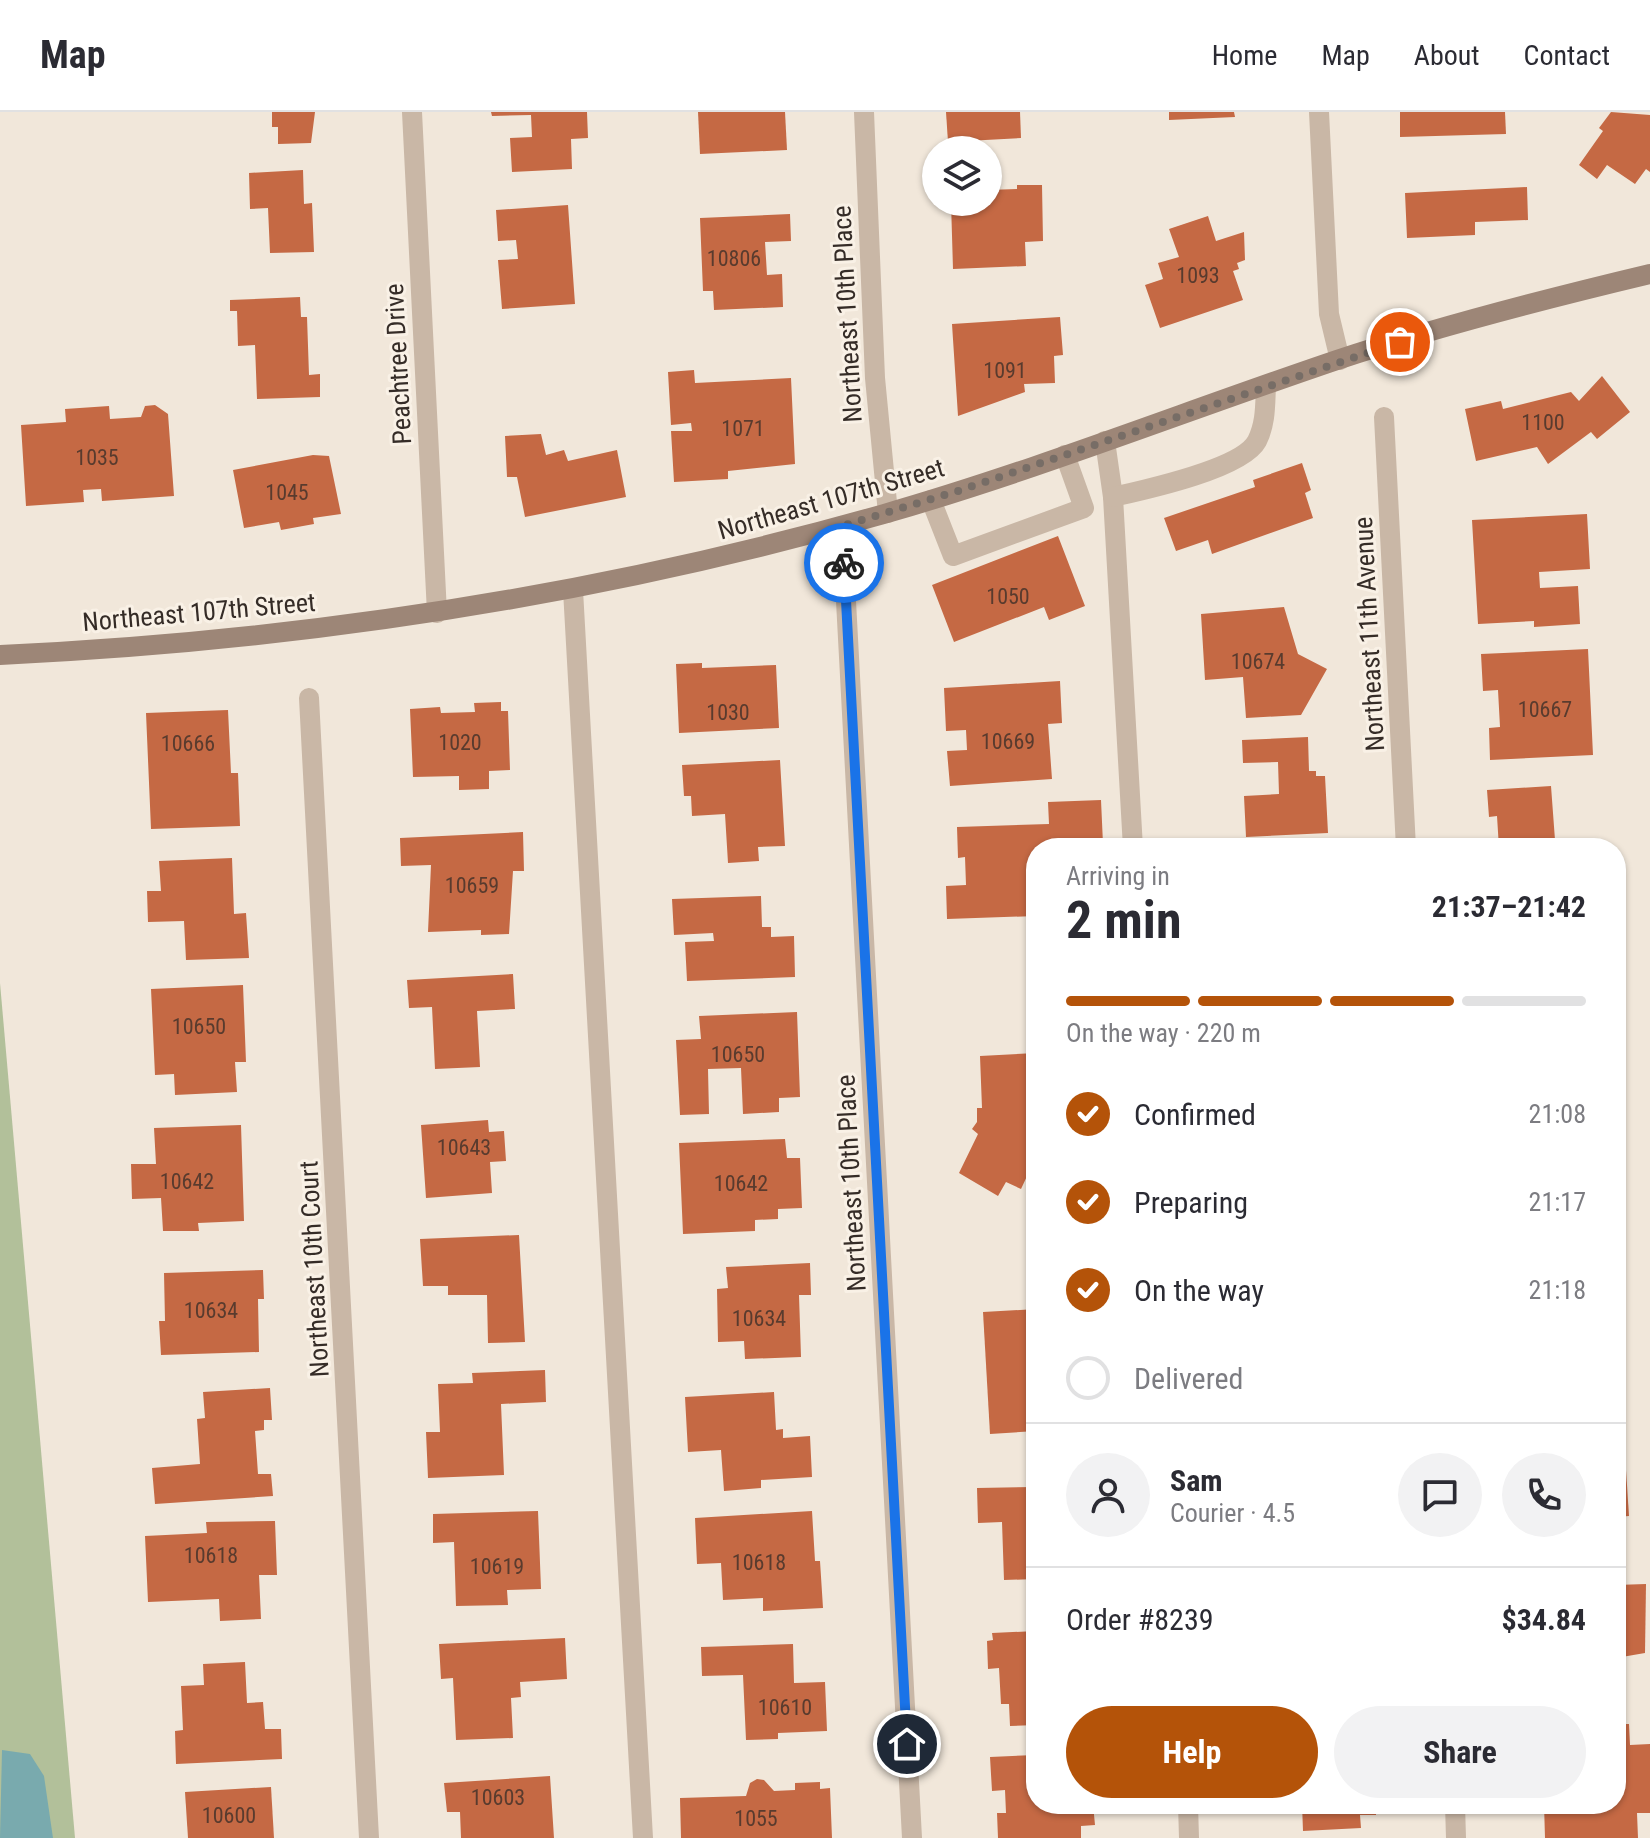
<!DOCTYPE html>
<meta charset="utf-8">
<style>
:root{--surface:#fff;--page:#f2f2f3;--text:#2b2b33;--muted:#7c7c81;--line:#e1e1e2;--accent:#b45309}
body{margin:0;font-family:"Roboto Condensed",sans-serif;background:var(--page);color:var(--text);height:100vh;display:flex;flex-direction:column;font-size:30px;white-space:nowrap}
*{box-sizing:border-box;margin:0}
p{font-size:26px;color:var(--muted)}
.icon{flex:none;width:44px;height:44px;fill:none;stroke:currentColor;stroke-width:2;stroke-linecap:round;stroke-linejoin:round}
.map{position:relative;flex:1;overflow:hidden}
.panel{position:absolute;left:1026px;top:726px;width:600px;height:976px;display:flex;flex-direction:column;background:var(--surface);border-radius:32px;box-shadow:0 2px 6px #0004}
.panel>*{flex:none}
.fabs{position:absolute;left:922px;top:24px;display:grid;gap:16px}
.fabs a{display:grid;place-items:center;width:80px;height:80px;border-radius:50%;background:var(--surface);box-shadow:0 2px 6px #0004;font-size:40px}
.pin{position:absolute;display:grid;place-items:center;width:68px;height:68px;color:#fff;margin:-34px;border:4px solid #fff;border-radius:50%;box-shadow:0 2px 8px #0007}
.courier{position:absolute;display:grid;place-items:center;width:80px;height:80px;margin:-40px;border:6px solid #1a73e8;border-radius:50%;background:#fff;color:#222;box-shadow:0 2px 10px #0007}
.head em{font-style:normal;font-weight:700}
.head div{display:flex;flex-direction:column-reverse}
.head{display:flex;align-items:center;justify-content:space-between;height:136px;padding:0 40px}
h1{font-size:52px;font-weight:700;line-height:60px}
.bar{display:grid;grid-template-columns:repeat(4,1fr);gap:12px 8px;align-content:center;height:96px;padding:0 40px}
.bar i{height:10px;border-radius:6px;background:var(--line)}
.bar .selected{background:var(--accent)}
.bar p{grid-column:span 4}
.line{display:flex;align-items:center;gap:20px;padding:0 40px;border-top:2px solid var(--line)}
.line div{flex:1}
.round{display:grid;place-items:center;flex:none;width:84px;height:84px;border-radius:42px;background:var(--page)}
ol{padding:0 40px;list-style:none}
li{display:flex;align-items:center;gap:24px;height:88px}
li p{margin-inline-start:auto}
li .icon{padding:8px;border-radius:50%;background:var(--accent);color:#fff;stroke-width:4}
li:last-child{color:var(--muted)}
li i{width:44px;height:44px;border:4px solid var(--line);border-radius:50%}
.button{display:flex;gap:16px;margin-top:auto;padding:16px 40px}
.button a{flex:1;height:92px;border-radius:48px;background:var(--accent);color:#fff;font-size:32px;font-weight:700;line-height:92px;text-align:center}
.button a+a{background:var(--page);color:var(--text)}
header{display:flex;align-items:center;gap:48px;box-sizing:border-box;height:112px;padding:0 40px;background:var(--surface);border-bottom:2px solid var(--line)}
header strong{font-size:38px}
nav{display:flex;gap:44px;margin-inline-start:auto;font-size:28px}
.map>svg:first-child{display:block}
</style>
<header>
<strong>Map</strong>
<nav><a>Home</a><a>Map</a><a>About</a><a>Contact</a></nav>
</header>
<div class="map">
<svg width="1650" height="1726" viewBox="0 0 1650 1726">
<rect width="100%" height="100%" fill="#f1e7da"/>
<path fill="#b2c09a" d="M0,871L75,1726H0Z"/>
<path fill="#79aaae" d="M2,1638L30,1642L44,1664L53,1726H0Z"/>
<g fill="#c56944">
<path d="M272,0H315L311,31L278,32V15H272Z"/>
<path d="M491,0H587L588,26L571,27L572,57L512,60L510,26L532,25L531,3L492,4Z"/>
<path d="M698,0H785L787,38L700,42Z"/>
<path d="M946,0H1020L1021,26L948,30Z"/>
<path d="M1169,0H1234L1235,5L1169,8Z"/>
<path d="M1400,0H1505L1506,22L1400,25Z"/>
<path d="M1611,0L1650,3V60L1646,57L1635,72L1607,53L1597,67L1579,53L1603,19L1599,16Z"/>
<path d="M303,58L304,92L312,91L314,140L270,141L268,96L250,97L249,61Z"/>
<path d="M1017,73H1042L1043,129L1025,130L1026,154L953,157L951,90H988V78L1017,77Z"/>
<path d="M1527,75L1528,108L1475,110V123L1407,126L1405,81Z"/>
<path d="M568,93L575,192L502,197L498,148L518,147L516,128L498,129L496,98Z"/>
<path d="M790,102L791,129L765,130L767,163L782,162L783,195L714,198L713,179H703L700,106Z"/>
<path d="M1208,104L1216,129L1244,120L1245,148L1237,151L1239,157L1233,159L1243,188L1160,216L1145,173L1163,167L1158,151L1179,145L1169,117Z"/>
<path d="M300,185L301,205H307L309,263L320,262V285L257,287L255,233L238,234L237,199H230V188Z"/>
<path d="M1060,205L1063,243L1054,244L1055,271L1024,272L1025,280L958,304L952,212Z"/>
<path d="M694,258L695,271L791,266L795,352L728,359V367L674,370L671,319H692L691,311L671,313L668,260Z"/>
<path d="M1602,264L1630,300L1597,327L1591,320L1548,352L1537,335L1476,349L1465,297L1501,289L1503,297L1571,280L1579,289Z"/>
<path d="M155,293L168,302L174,384L102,389L101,377L83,378L84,390L26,394L21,313L66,310L65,297L109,294L110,307L141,305L145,294Z"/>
<path d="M541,322L546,343L564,338L568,349L617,338L626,385L525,405L517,365H507L505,324Z"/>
<path d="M313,343L329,344L341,402L313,406L314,412L281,418L279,410L244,416L233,358Z"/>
<path d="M1302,351L1311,378L1305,381L1313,406L1212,442L1208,428L1176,439L1164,406L1255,375L1253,368Z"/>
<path d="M1587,402L1590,457L1539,460L1540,476L1578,474L1580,512L1534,515V509L1478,512L1472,408Z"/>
<path d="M1058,424L1085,494L1049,508L1044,495L954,530L932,473Z"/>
<path d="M1284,495L1298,542L1327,557L1301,603L1246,606L1243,565L1205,568L1201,502Z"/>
<path d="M1588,537L1593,643L1490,648L1489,616L1500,615L1498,578L1483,579L1481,542Z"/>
<path d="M702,551V556L776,553L779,616L679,621L676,552Z"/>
<path d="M1060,569L1062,611L1048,612L1052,667L950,674L947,639L967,638L966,618L946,619L944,576Z"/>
<path d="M501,590V599H508L510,658L489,659V677L459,678V664L413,665L410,597L440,595L441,601L475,600L474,591Z"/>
<path d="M228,598L231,661H238L240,714L151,717L146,601Z"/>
<path d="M1308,625L1309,659H1316V664H1325L1328,721L1246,725L1244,684L1279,682L1278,650L1243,651L1242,628Z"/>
<path d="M780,648L785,734L758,735L759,749L728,751L725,702L692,704L691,684H684L682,653Z"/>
<path d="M1551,674L1555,728H1561L1562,736H1499L1497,704L1489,705L1487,678Z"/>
<path d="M1101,688L1103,732L1036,736V804L947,807L946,774L966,773L965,745L958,746L957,715L1049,712L1048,690Z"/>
<path d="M523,720L524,759H513L509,822L481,823V818L428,820L431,753L401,754L400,726Z"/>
<path d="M232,746L234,802L246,801L249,846L186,848L184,809L148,810L147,779H161L159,749Z"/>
<path d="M761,784L762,815H771V825L794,824L795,865L687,869L685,830L714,829L713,821L674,823L672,787Z"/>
<path d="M513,862L515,897L477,899L480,955L435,957L432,895L409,896L407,868Z"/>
<path d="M243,873L246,950H235L237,980L175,983L174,962L155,963L151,877Z"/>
<path d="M797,900L800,985L779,986V1000L743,1002L741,956L708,957L709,1002L680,1003L676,928L701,927L699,904Z"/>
<path d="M1036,941V1045L1021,1077L1006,1070L998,1084L959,1061L978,1022L972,1017L977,1010V996H982L980,944Z"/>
<path d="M488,1008L489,1020L504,1019L506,1049L490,1050L492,1081L426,1086L421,1013Z"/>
<path d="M241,1013L244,1109L198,1111L199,1119H163L161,1086L132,1087L131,1052H156L154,1016Z"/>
<path d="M785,1027L787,1046H800L802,1096L778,1097V1107L755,1108V1119L683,1122L679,1031Z"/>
<path d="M519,1123L525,1230L488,1231L487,1183H448V1174H423L420,1127Z"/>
<path d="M810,1151L811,1183H799L801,1245L745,1247L744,1229L718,1230L717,1177L728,1176L726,1155Z"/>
<path d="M263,1158L264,1187H258L259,1240L161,1243L159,1209H165L164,1161Z"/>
<path d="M1036,1197V1319L990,1322L983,1200Z"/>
<path d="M545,1258L546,1290L501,1292L504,1363L428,1366L426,1320H440L438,1272L473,1271L472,1261Z"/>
<path d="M270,1276L272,1308H264V1318L255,1319L258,1362H271L273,1384L155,1392L152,1356L200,1352L197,1307L205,1306L203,1280Z"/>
<path d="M774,1280L776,1318L783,1317V1326L810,1324L812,1365L761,1368V1376L724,1379L721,1338L688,1340L685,1285Z"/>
<path d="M1616,1358H1626L1629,1404L1616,1405Z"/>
<path d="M1036,1375V1467L1004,1468L1002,1410L978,1411L977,1376Z"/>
<path d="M538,1399L541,1477L507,1478L508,1493L456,1494L454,1430L433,1431V1402Z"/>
<path d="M812,1399L815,1449H820L823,1496L763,1499V1486L723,1488L721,1451L697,1452L695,1406Z"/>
<path d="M275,1409L277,1463H259L261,1507L220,1509L219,1487L148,1490L145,1424L207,1421L206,1410Z"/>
<path d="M1646,1472L1645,1541L1616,1546V1473Z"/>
<path d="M1036,1519V1613L1010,1614L1009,1592H1001L999,1556L988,1557L987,1529L993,1528L992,1521Z"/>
<path d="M565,1526L567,1567L520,1570L521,1585L511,1586L513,1626L456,1628L453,1566L441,1567L439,1532Z"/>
<path d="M793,1532L794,1571L825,1570L827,1619L778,1621V1627L746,1628L743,1563L702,1564L701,1535Z"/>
<path d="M245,1550L247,1591L263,1590L265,1617H281L282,1647L176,1652L175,1619L183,1618L181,1574L204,1573L203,1552Z"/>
<path d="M1616,1612H1629L1630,1633L1650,1632V1701H1637L1638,1726H1545L1544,1692H1616Z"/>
<path d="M1036,1643V1692H1093L1095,1713L1081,1714V1726H998L997,1701H1006L1005,1678L992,1679L990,1645Z"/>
<path d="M550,1664L554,1726H461L460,1700H447L444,1671Z"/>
<path d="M757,1667L764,1668L774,1679L795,1678V1671L820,1670V1677L830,1676L832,1726H681L680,1686L746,1684L750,1671Z"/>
<path d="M271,1675L274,1726H188L185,1680Z"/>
<path d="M1302,1692H1376V1703H1360L1361,1716L1303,1719Z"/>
</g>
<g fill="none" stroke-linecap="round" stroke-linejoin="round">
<g stroke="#c9b7a6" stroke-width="20">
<path d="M1105,329L1113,385L1133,736"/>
<path d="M1113,385C1144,378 1242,357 1257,329C1266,311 1265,293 1266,274"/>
<path d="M931,388L953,444L1084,396L1065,343"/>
<path d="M573,478L643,1726"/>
<path d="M1188,1692L1189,1726"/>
</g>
<g stroke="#c9b7a6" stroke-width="20">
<path d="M412,0L437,501"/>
<path d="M864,0L875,266L888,401"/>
<path d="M1319,0L1329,202L1340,248"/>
<path d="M1384,305L1406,736"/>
<path d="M842,414L912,1726"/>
<path d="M309,586L369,1726"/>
<path d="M1455,1692L1456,1726"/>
</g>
<path stroke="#9d8677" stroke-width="20" d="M0,543C300,529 596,484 884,402C1037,358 1186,299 1337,248C1440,214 1545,187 1650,162"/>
</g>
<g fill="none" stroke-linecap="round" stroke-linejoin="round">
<path stroke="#776d66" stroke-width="8" stroke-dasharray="0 14.4" d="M844,451L842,414L958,379L1400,230"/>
<path stroke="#1a73e8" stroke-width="10" d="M844,451L907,1632"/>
</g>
<g text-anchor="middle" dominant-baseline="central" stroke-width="6" stroke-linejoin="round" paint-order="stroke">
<g font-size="22" fill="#593b2e">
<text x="734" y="146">10806</text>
<text x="1198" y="163">1093</text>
<text x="1005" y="258">1091</text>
<text x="1543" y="310">1100</text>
<text x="743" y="316">1071</text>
<text x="97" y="345">1035</text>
<text x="287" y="380">1045</text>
<text x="1008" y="484">1050</text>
<text x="1258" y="549">10674</text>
<text x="1545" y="597">10667</text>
<text x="728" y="600">1030</text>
<text x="1008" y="629">10669</text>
<text x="460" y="630">1020</text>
<text x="188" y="631">10666</text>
<text x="472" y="773">10659</text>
<text x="199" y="914">10650</text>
<text x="738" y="942">10650</text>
<text x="464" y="1035">10643</text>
<text x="187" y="1069">10642</text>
<text x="741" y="1071">10642</text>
<text x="211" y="1198">10634</text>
<text x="759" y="1206">10634</text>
<text x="211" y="1443">10618</text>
<text x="759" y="1450">10618</text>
<text x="497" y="1454">10619</text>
<text x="785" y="1595">10610</text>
<text x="498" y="1685">10603</text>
<text x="229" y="1703">10600</text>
<text x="756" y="1706">1055</text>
</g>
<g font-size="26" fill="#352c27" stroke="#f9f1e6">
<text transform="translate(847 202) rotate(-93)">Northeast 10th Place</text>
<text transform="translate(398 252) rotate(-93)">Peachtree Drive</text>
<text transform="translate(831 387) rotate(-16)">Northeast 107th Street</text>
<text transform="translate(199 500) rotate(-5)">Northeast 107th Street</text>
<text transform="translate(1369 522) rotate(-93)">Northeast 11th Avenue</text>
<text transform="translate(851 1071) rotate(-93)">Northeast 10th Place</text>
<text transform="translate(314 1157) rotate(-93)">Northeast 10th Court</text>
</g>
</g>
</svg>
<div class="fabs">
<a><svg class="icon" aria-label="layers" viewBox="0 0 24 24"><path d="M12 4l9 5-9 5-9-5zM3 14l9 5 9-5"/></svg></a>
</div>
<div class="pin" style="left:1400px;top:230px;background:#ea580c"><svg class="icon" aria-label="bag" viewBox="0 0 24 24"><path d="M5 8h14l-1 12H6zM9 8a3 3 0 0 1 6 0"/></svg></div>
<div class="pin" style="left:907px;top:1632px;background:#1f2937"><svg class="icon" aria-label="home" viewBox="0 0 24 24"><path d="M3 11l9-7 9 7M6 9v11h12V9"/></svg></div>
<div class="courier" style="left:844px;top:451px"><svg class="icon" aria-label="bike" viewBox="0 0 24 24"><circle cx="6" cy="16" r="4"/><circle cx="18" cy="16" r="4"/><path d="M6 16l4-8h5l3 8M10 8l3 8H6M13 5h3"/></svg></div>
<section class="panel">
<div class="head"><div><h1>2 min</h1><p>Arriving in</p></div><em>21:37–21:42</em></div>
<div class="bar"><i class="selected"></i><i class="selected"></i><i class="selected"></i><i></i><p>On the way · 220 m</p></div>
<ol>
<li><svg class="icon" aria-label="check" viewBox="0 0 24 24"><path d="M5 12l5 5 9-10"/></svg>Confirmed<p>21:08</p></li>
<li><svg class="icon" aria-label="check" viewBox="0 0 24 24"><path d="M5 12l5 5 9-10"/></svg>Preparing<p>21:17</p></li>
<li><svg class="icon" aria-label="check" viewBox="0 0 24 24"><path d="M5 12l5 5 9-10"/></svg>On the way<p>21:18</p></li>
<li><i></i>Delivered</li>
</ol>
<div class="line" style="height:144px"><a class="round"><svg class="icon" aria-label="person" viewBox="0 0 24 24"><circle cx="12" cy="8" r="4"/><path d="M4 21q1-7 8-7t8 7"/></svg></a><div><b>Sam</b><p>Courier · 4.5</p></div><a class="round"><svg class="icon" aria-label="chat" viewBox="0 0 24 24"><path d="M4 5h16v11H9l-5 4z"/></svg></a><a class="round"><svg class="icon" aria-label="phone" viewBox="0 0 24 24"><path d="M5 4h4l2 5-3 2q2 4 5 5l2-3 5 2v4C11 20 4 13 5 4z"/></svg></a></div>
<div class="line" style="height:104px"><div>Order #8239</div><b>$34.84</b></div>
<div class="button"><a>Help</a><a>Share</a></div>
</section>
</div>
